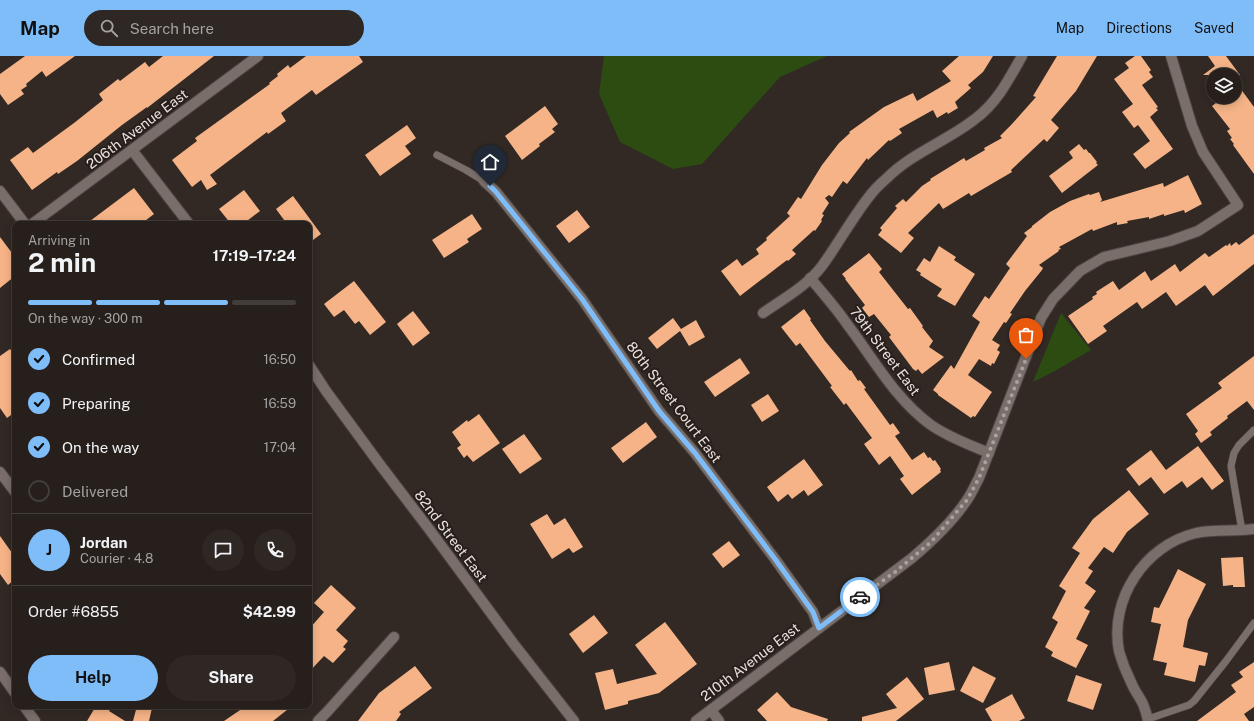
<!DOCTYPE html>
<meta charset="utf-8">
<style>
:root{--surface:#261f1b;--page:#2e2724;--text:#f1f3f6;--muted:#a4a2a3;--line:#423d3a;--accent:#7fbdf9}
body{margin:0;font-family:"Public Sans",sans-serif;background:var(--page);color:var(--text);height:100vh;display:flex;flex-direction:column;font-size:15px;white-space:nowrap}
*{box-sizing:border-box;margin:0}
p{font-size:13px;color:var(--muted)}
.icon{flex:none;width:22px;height:22px;fill:none;stroke:currentColor;stroke-width:2;stroke-linecap:round;stroke-linejoin:round}
.map{position:relative;flex:1;overflow:hidden}
.sheet{position:absolute;left:12px;top:165px;width:300px;height:488px;display:flex;flex-direction:column;background:var(--surface);border-radius:8px;box-shadow:0 2px 10px #0003,0 0 0 1px var(--line)}
.sheet>*{flex:none}
.fabs{position:absolute;left:1206px;top:12px;display:grid;gap:8px}
.fabs a{display:grid;place-items:center;width:36px;height:36px;border-radius:50%;background:var(--surface);box-shadow:0 2px 10px #0003,0 0 0 1px var(--line);font-size:20px}
.pin{position:absolute;display:grid;place-items:center;width:34px;height:34px;color:#fff;margin:-41px -17px;border-radius:50% 50% 50% 0;rotate:-45deg;box-shadow:0 0 4px #0007}
.pin .icon{rotate:45deg}
.courier{position:absolute;display:grid;place-items:center;width:40px;height:40px;margin:-20px;border:3px solid #7fbdf9;border-radius:50%;background:#fff;color:#222;box-shadow:0 1px 5px #0007}
.overview em{font-style:normal;font-weight:700}
.overview div{display:flex;flex-direction:column-reverse}
.overview{display:flex;align-items:center;justify-content:space-between;height:68px;padding:0 16px}
h1{font-size:26px;font-weight:700;line-height:30px}
.bar{display:grid;grid-template-columns:repeat(4,1fr);gap:6px 4px;align-content:center;height:48px;padding:0 16px}
.bar i{height:5px;border-radius:3px;background:var(--line)}
.bar .active{background:var(--accent)}
.bar p{grid-column:span 4}
.line{display:flex;align-items:center;gap:10px;padding:0 16px;border-top:1px solid var(--line)}
.line div{flex:1}
.round{display:grid;place-items:center;flex:none;width:42px;height:42px;border-radius:21px;background:var(--page)}
ol{padding:0 16px;list-style:none}
li{display:flex;align-items:center;gap:12px;height:44px}
li p{margin-inline-start:auto}
li .icon{padding:4px;border-radius:50%;background:var(--accent);color:#111;stroke-width:4}
li:last-child{color:var(--muted)}
li i{width:22px;height:22px;border:2px solid var(--line);border-radius:50%}
.primary-button{display:flex;gap:8px;margin-top:auto;padding:8px 16px}
.primary-button a{flex:1;height:46px;border-radius:24px;background:var(--accent);color:#111;font-size:16px;font-weight:700;line-height:46px;text-align:center}
.primary-button a+a{background:var(--page);color:var(--text)}
header{display:flex;align-items:center;gap:24px;box-sizing:border-box;height:56px;padding:0 20px;background:var(--accent);color:#111}
header strong{font-size:19px}
nav{display:flex;gap:22px;margin-inline-start:auto;font-size:14px}
.search{width:280px;height:36px;background:var(--page);display:flex;align-items:center;gap:10px;box-sizing:border-box;padding:0 14px;border-radius:22px;color:var(--muted);font-size:15px}
.map>svg:first-child{display:block}
</style>
<header>
<strong>Map</strong>
<div class="search"><svg class="icon" aria-label="search" viewBox="0 0 24 24"><circle cx="10" cy="10" r="6"/><path d="M15 15l6 6"/></svg>Search here</div>
<nav><a>Map</a><a>Directions</a><a>Saved</a></nav>
</header>
<div class="map">
<svg width="1254" height="665" viewBox="0 0 1254 665">
<rect width="100%" height="100%" fill="#322924"/>
<g fill="#2c4c12">
<path d="M604,0H827L780,21L702,108L673,113L620,86L599,38Z"/>
<path d="M1061,257L1091,294L1053,316L1033,326Z"/>
</g>
<g fill="#f5b387">
<path d="M25,0H75L46,21L42,15L26,28L27,30L21,34L24,38L8,49L0,38V18Z"/>
<path d="M163,0H214L147,52V51L122,69L77,105L58,118L57,116L32,134L10,104L28,91L33,97L74,67L103,44L99,38L118,23L120,25L145,6L149,11Z"/>
<path d="M306,0H359L363,6L316,39L312,34L281,57L286,65L268,78L267,76L210,119L217,128L207,134L201,124L192,131L172,104L197,85L195,82L270,28L269,27L278,20L277,18L288,9L290,12Z"/>
<path d="M959,0H993L983,16L968,29L971,32L955,46L958,52L948,58L947,56L937,62L933,54L899,73L902,77L890,85L889,84L868,104L867,102L847,128L843,125L832,141L829,139L825,142L829,147L822,158L824,159L821,164L822,165L815,175L814,174L792,194L796,198L788,205L787,204L740,240L721,215L737,203L742,210L759,198L756,193L767,184L766,182L790,160L787,157L798,141L801,143L822,109L839,87L850,77L849,76L884,51L913,37L917,45L951,25L942,15Z"/>
<path d="M1057,0H1097L1076,35L1051,64L1059,72L1047,86L1044,83L1011,114L1012,116L971,140L969,137L943,153L939,147L908,177L914,182L901,197L878,179L882,174L880,172L897,152L895,150L903,143L906,146L922,130L931,124L930,123L964,102L966,105L985,94L984,92L1002,82L1000,80L1012,68L1036,41L1033,40Z"/>
<path d="M1135,0H1141L1151,14L1149,16L1153,21L1142,29L1158,51L1156,52L1158,54L1150,61L1173,93L1145,113L1133,98L1150,85L1138,69L1134,72L1122,56L1133,48L1114,23L1129,12L1125,7Z"/>
<path d="M1208,0H1226L1240,19H1203L1215,10Z"/>
<path d="M1235,25L1254,51V118L1233,89L1234,88L1230,83L1232,82L1227,75L1230,73L1212,50L1224,41H1235Z"/>
<path d="M545,50L558,68L552,73L555,76L539,88L540,90L522,104L505,80Z"/>
<path d="M407,69L416,82L405,90L411,98L380,120L365,99Z"/>
<path d="M1079,88L1084,94L1086,93L1089,97H1090L1097,106L1096,107L1098,109L1062,137L1049,120L1073,102L1069,96Z"/>
<path d="M1188,119L1202,148L1185,157L1184,154L1164,160V158L1149,163V161L1127,165L1128,167L1117,169V166L1093,175L1092,173L1059,191L1061,193L1058,194L1059,195L1039,209L1043,212L1042,214L1025,235L1010,257L1012,258L1006,267L1004,266L992,284L1000,289L997,294L1000,296L994,308L992,307L991,310L979,303L968,319L992,336L975,361L973,360L971,362L938,339V338L933,334L951,309L954,313L980,266L972,260L985,240L989,243L1010,212L1006,208L1027,180L1024,177L1032,171V170L1050,156L1070,145L1089,138L1090,139L1099,136L1102,144L1100,146L1163,127L1164,131Z"/>
<path d="M134,132L154,158L141,168H86Z"/>
<path d="M244,134L260,155L243,168H231L219,153Z"/>
<path d="M293,140L321,178L309,187V168H287L276,153Z"/>
<path d="M577,154L590,171L569,187L556,170Z"/>
<path d="M472,158L482,173L467,183L469,186L444,202L432,184Z"/>
<path d="M1254,178V208L1213,240L1205,229L1176,250L1166,236L1142,253L1137,246L1103,270L1107,275L1088,288L1068,260L1093,243L1092,241L1097,238L1096,236L1099,234L1113,225L1119,234L1145,215L1151,225L1175,208L1180,216L1205,197L1209,201L1226,189L1227,190L1230,187L1231,190L1236,186L1239,189Z"/>
<path d="M0,181L15,201V220L0,232Z"/>
<path d="M939,190L956,201L954,204L975,218L955,250L937,240L942,233L920,219L921,217L916,214L924,202L930,206Z"/>
<path d="M869,197L882,213L879,216L908,253L910,252L923,270L922,271L933,285L929,291L944,301L922,318L918,313L916,315L913,313L889,281L891,279L874,258L869,261L862,252L865,249L845,223H846L842,218Z"/>
<path d="M354,225L386,266L370,279L359,265L355,268L344,254L334,261L324,248Z"/>
<path d="M804,253L811,263L810,264L825,285L850,315L851,314L858,325L860,324L866,332L864,333L890,369L893,367L900,377L895,380L912,404L924,396L928,402L930,401L933,405L935,404L941,413L940,414L941,416L912,439L900,423L904,420L890,400L879,409L864,388L872,382L846,347L844,349L830,331L832,330L800,287L796,290L781,271Z"/>
<path d="M413,255L430,277L413,290L397,268Z"/>
<path d="M673,262L681,273L696,264L705,281L689,290L680,275L657,293L648,282Z"/>
<path d="M10,293L15,300V356L7,362L0,352V300Z"/>
<path d="M1254,300V354L1247,345L1227,360L1228,362L1210,376L1212,379L1201,387L1195,378L1198,375L1186,358L1222,332L1218,327Z"/>
<path d="M740,302L750,317L715,341L704,326Z"/>
<path d="M768,338L779,355L762,366L751,349Z"/>
<path d="M479,358L500,387L473,406L467,399L464,402L457,392L461,389L452,376L467,364L468,366Z"/>
<path d="M646,366L657,381L623,407L611,392Z"/>
<path d="M524,378L542,403L520,418L502,393Z"/>
<path d="M1198,390L1224,425L1212,434L1202,421L1187,432L1182,425L1164,438L1151,421L1139,430L1126,413L1151,394L1166,414Z"/>
<path d="M804,403L823,429L808,440L804,434L792,443L788,438L778,446L767,431Z"/>
<path d="M1129,434L1149,458L1127,476L1113,497L1104,491L1088,512L1093,515L1085,527L1096,535L1084,552L1090,555L1076,583L1088,589L1076,612L1051,600L1053,596L1045,591L1058,566L1052,562L1066,535L1059,530L1080,497L1072,492L1093,463Z"/>
<path d="M547,458L554,469L565,462L583,491L573,497L569,492L552,503L530,468Z"/>
<path d="M0,480L15,501V523L8,529L0,518Z"/>
<path d="M729,485L740,499L723,512L712,498Z"/>
<path d="M1243,501L1245,531H1233V529L1223,530L1221,502Z"/>
<path d="M1178,513L1206,528L1188,564L1183,591L1208,597L1205,610L1199,609L1195,626L1164,619L1167,607L1153,604L1161,568L1151,566L1154,551L1159,552Z"/>
<path d="M331,529L356,552L336,574L348,585L343,591L346,593L333,607L324,600L309,616V573L324,556L314,547Z"/>
<path d="M594,559L608,577L583,597L569,578Z"/>
<path d="M665,566L697,608L659,637L628,645V648L605,654L595,617L613,613L617,628L657,618L635,589Z"/>
<path d="M949,606L955,634L929,639L924,612Z"/>
<path d="M1254,606V651L1244,658L1249,665H1197L1236,636L1231,629L1243,621L1239,616Z"/>
<path d="M415,610L432,632L399,656L401,658L396,665H358L379,637Z"/>
<path d="M973,610L996,622L983,647L960,635Z"/>
<path d="M1076,619L1102,628L1093,654L1067,645Z"/>
<path d="M907,621L924,643L896,665H862V661L897,652L886,638Z"/>
<path d="M777,636L791,651L828,663L827,665H767L757,654Z"/>
<path d="M1012,638L1025,662L1019,665H992L985,653Z"/>
<path d="M96,650H112L109,655L125,665H87Z"/>
<path d="M137,650H145L152,652L149,665H133Z"/>
<path d="M246,650H292L273,665H224Z"/>
</g>
<g fill="none" stroke-linecap="round" stroke-linejoin="round">
<defs>
<g id="service">
<path d="M437,99L466,114L484,125"/>
<path d="M1242,475L1231,410L1234,397L1239,389L1254,374"/>
<path d="M1148,663L1189,649L1194,645L1226,605L1254,567"/>
</g>
<g id="minor">
<path d="M132,94L189,168"/>
<path d="M484,125L496,136L582,243L659,355L695,397L775,503L813,556L819,572"/>
<path d="M0,135L25,168"/>
<path d="M32,168L258,0"/>
<path d="M810,222C823,237 836,252 847,268C873,302 895,343 931,369C948,381 970,389 989,397"/>
<path d="M763,257C783,243 807,230 822,210C838,188 851,164 868,142C873,135 880,128 887,122C912,97 947,85 975,63C997,47 1009,23 1022,0"/>
<path d="M309,309L326,335L381,410L429,473L513,587L574,665"/>
<path d="M0,416L15,436"/>
<path d="M711,654L719,665"/>
<path d="M318,665L327,656L394,581"/>
<path d="M696,665L912,502C931,486 953,465 967,444C972,437 975,429 979,422L1041,262L1053,243L1080,215L1104,201L1170,185L1198,175L1238,149L1203,96L1192,70L1171,0"/>
<path d="M1148,665C1147,659 1145,653 1143,648C1139,640 1134,634 1131,626C1126,616 1122,606 1119,595C1109,543 1145,489 1196,477C1215,473 1235,476 1254,473"/>
</g>
<g id="tertiary">
<path d="M0,616L15,637"/>
<path d="M24,650L35,665"/>
</g>
</defs>
<use href="#service" stroke="#4b4440" stroke-width="8"/>
<use href="#minor" stroke="#4b4440" stroke-width="12"/>
<use href="#tertiary" stroke="#4b4440" stroke-width="12"/>
<use href="#service" stroke="#796e69" stroke-width="7"/>
<use href="#minor" stroke="#796e69" stroke-width="10"/>
<use href="#tertiary" stroke="#796e69" stroke-width="10"/>
</g>
<g fill="none" stroke-linecap="round" stroke-linejoin="round">
<path stroke="#a9a29e" stroke-width="4" stroke-dasharray="0 7.2" d="M860,541L895,516L931,486L967,444L979,422L1026,303"/>
<path stroke="#7fbdf9" stroke-width="5" d="M490,130L496,136L582,243L659,355L695,397L775,503L813,556L819,572L860,541"/>
</g>
<g text-anchor="middle" dominant-baseline="central" stroke-width="4" stroke-linejoin="round" paint-order="stroke">
<g font-size="14" fill="#e9e3e0" stroke="#281f1b">
<text transform="translate(137 73) rotate(-37)">206th Avenue East</text>
<text transform="translate(885 295) rotate(53)">79th Street East</text>
<text transform="translate(674 346) rotate(53)">80th Street Court East</text>
<text transform="translate(451 480) rotate(53)">82nd Street East</text>
<text transform="translate(750 606) rotate(-37)">210th Avenue East</text>
</g>
</g>
</svg>
<div class="fabs">
<a><svg class="icon" aria-label="layers" viewBox="0 0 24 24"><path d="M12 4l9 5-9 5-9-5zM3 14l9 5 9-5"/></svg></a>
</div>
<div class="pin" style="left:1026px;top:303px;background:#ea580c"><svg class="icon" aria-label="bag" viewBox="0 0 24 24"><path d="M5 8h14l-1 12H6zM9 8a3 3 0 0 1 6 0"/></svg></div>
<div class="pin" style="left:490px;top:130px;background:#1f2937"><svg class="icon" aria-label="home" viewBox="0 0 24 24"><path d="M3 11l9-7 9 7M6 9v11h12V9"/></svg></div>
<div class="courier" style="left:860px;top:541px"><svg class="icon" aria-label="car" viewBox="0 0 24 24"><path d="M5 17H2v-5l4-1 3-4h7l3 4 3 1v5h-3M9 17h6M6 11h13"/><circle cx="7" cy="17" r="2"/><circle cx="17" cy="17" r="2"/></svg></div>
<section class="sheet">
<div class="overview"><div><h1>2 min</h1><p>Arriving in</p></div><em>17:19–17:24</em></div>
<div class="bar"><i class="active"></i><i class="active"></i><i class="active"></i><i></i><p>On the way · 300 m</p></div>
<ol>
<li><svg class="icon" aria-label="check" viewBox="0 0 24 24"><path d="M5 12l5 5 9-10"/></svg>Confirmed<p>16:50</p></li>
<li><svg class="icon" aria-label="check" viewBox="0 0 24 24"><path d="M5 12l5 5 9-10"/></svg>Preparing<p>16:59</p></li>
<li><svg class="icon" aria-label="check" viewBox="0 0 24 24"><path d="M5 12l5 5 9-10"/></svg>On the way<p>17:04</p></li>
<li><i></i>Delivered</li>
</ol>
<div class="line" style="height:72px"><b class="round" style="background:var(--accent);color:#111">J</b><div><b>Jordan</b><p>Courier · 4.8</p></div><a class="round"><svg class="icon" aria-label="chat" viewBox="0 0 24 24"><path d="M4 5h16v11H9l-5 4z"/></svg></a><a class="round"><svg class="icon" aria-label="phone" viewBox="0 0 24 24"><path d="M5 4h4l2 5-3 2q2 4 5 5l2-3 5 2v4C11 20 4 13 5 4z"/></svg></a></div>
<div class="line" style="height:52px"><div>Order #6855</div><b>$42.99</b></div>
<div class="primary-button"><a>Help</a><a>Share</a></div>
</section>
</div>
